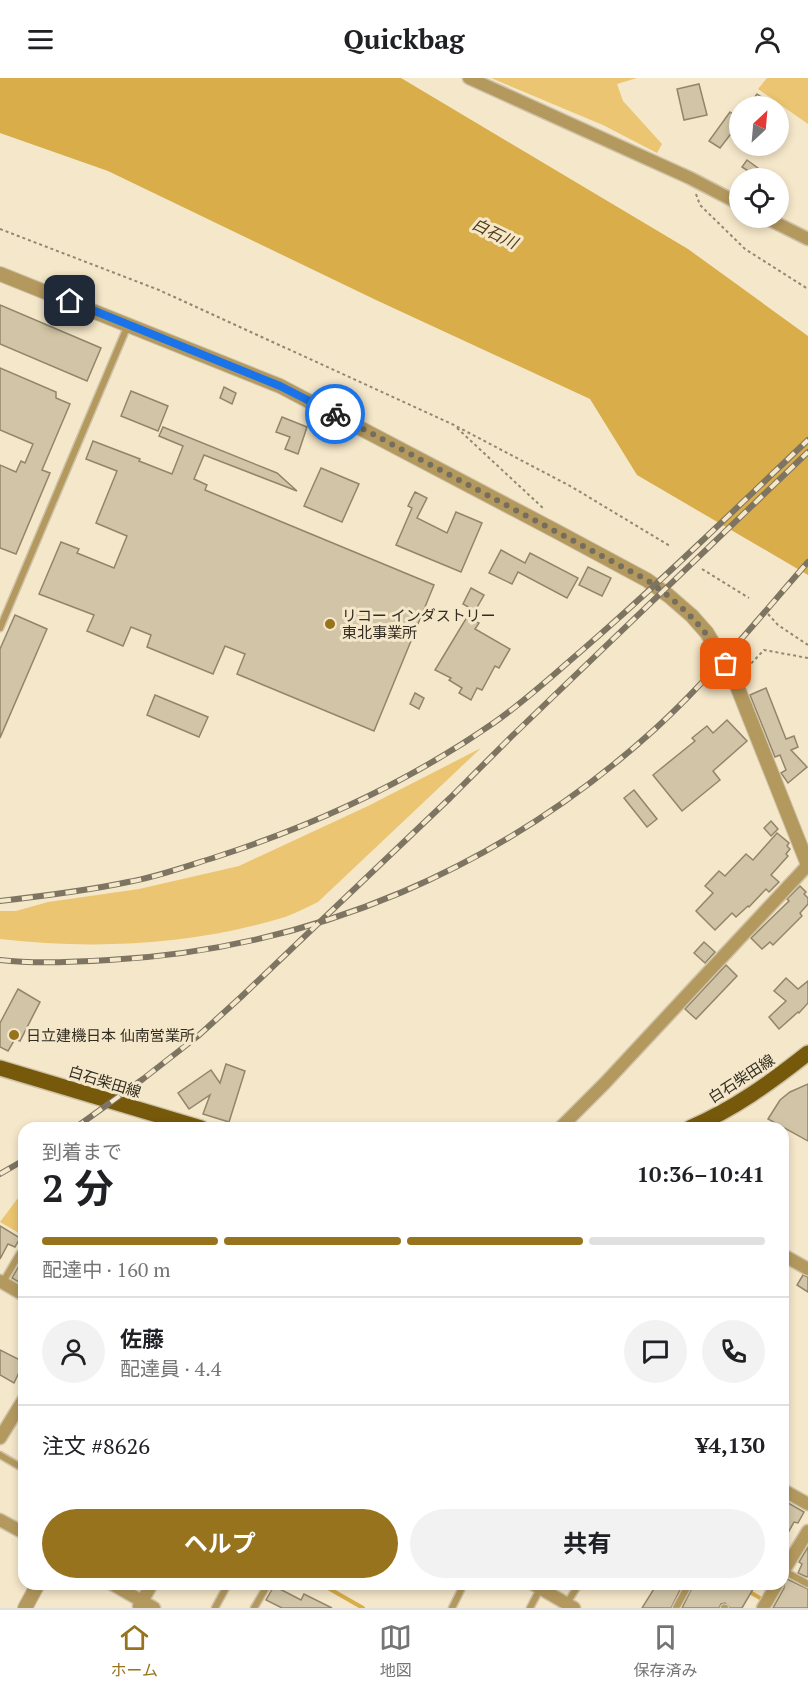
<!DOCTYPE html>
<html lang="ja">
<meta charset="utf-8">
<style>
:root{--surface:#fff;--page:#f2f2f2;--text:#202124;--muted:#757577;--line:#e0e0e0;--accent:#96731c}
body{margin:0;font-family:"PT Serif","Noto Sans JP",serif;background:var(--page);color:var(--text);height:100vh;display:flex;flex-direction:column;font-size:22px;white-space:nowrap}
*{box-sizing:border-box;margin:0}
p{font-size:20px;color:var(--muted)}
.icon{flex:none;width:33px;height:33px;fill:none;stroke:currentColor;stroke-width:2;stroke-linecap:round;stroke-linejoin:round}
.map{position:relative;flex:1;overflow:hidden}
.panel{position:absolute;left:18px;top:1044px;width:771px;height:468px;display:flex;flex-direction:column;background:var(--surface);border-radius:18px;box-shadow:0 3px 9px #0003}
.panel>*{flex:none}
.needle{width:39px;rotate:26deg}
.fabs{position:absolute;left:729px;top:18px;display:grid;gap:12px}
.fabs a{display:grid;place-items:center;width:60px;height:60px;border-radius:50%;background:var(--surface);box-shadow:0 3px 9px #0003;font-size:30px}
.pin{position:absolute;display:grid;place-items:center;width:51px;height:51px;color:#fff;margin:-26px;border-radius:12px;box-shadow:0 3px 9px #0006}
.courier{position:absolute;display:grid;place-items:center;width:60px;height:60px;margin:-30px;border:4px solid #1a73e8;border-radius:50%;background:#fff;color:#222;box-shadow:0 2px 8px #0007}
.summary em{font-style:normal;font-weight:700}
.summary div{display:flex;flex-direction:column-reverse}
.summary{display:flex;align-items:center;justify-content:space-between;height:102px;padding:0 24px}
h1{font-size:39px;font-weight:700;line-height:45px}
.bar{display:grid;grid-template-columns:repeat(4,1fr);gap:9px 6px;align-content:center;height:72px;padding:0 24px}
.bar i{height:8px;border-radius:4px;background:var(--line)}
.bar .active{background:var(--accent)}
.bar p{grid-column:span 4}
.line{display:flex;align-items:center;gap:15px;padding:0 24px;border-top:2px solid var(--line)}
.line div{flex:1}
.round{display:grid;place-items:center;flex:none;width:63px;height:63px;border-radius:32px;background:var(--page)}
.cta{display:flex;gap:12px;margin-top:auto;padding:12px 24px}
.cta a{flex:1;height:69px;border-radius:36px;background:var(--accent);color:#fff;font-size:24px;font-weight:700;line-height:69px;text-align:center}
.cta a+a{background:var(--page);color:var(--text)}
header{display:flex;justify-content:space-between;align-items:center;height:78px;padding:0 24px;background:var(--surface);font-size:27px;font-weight:700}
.menu{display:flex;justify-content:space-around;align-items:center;height:84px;border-top:2px solid var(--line);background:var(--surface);font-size:16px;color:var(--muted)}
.menu a{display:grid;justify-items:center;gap:3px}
.menu .active{color:var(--accent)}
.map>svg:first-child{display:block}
</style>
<header><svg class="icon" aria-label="menu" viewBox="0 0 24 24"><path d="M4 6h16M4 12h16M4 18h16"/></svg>Quickbag<svg class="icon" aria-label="person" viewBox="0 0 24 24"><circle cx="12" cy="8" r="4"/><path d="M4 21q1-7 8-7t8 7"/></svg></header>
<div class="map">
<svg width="808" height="1530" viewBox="0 0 808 1530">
<rect width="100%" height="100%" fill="#f5e7c9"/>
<g fill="#ebc571">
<path d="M491,0H637L617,6L623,23L662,66L657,75L603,47Z"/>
<path d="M767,0H808V46L758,11Z"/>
<path d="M481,670L318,824C307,829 296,835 285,839C194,867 94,872 0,861V833H16L48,824L139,811L239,788L368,728Z"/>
<path d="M24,1112V1158L0,1144Z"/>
</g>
<path fill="#d8ad4a" d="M0,0H401L688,171L808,258V497L637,397L590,321L376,222L108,93L0,55Z"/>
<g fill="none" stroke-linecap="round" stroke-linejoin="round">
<g stroke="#d8ad4a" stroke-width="4">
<path d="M321,1506L363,1530"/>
<path d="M748,1513L760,1520"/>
</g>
</g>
<g fill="#d2c5a7" stroke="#928569" stroke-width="1.5">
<path d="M699,6L707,37L684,42L677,11Z"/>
<path d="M757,16L766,22L761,28H748Z"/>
<path d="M730,34L740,41V44L720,70L709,63Z"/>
<path d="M747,82L769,98L767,100H759L742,89Z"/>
<path d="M0,227L101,270L87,303L0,266Z"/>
<path d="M0,290L56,314V320L70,326L42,392L50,395L16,476L0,470V387L16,394L21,383L25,385L33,366L0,352Z"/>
<path d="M224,309L236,315L232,326L220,320Z"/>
<path d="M131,313L168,328L158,353L121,338Z"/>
<path d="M282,339L307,349L298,376L285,371L290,359L276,354Z"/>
<path d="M163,349L277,395L297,413L204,377L194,401L207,407L205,412L434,507L374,653L237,596L245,576L225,568L213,596L147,569L151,557L131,549L123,568L87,553L94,537L39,516L61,464L79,471L77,475L114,490L127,458L96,445L117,393L86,381L93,363L140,381L139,383L172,396L183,368L159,358Z"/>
<path d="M321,390L359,406L342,444L304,428Z"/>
<path d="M415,414L427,420L417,440L447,455L456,434L482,445L461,494L396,467L412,430L408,428Z"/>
<path d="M501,472L525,485L530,475L578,500L567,520L518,494L512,506L489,495Z"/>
<path d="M588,489L611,500L602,518L579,507Z"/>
<path d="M471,510L484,517L475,533L463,526Z"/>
<path d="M15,537L47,551L0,660V571Z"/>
<path d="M467,539L479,545L475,551L510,571L499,590L495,588L482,612L477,610L471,622L459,615L462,610L449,602L451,600L435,592Z"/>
<path d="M766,610L786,661L794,658L798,669L791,672L807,689L788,705L781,695L786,692L780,677L775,679L750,617Z"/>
<path d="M415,615L424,620L419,631L410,626Z"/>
<path d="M155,617L208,639L199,659L147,637Z"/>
<path d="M727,642L747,663L713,693L720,702L682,733L653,697L695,663L692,660L707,648L713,655Z"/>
<path d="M634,712L657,741L647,749L624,720Z"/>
<path d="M771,743L778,751L771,758L764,750Z"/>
<path d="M777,755L789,765L787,768L790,771L786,776L788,778L771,797L779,804L769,814L766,811L749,829L748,828L736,839L732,835L715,852L696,833L713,815L705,808L719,793L725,798L746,776L753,782Z"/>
<path d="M800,808L806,814L804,816L808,820V826L800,835L802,838L773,867L770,864L762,871L751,860L789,823L787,821Z"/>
<path d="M704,864L715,874L705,885L694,875Z"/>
<path d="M726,887L737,898L696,941L685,931Z"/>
<path d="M786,900L798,911L808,903V925L799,935L798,934L779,951L769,939L786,923L774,913Z"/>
<path d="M18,911L40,924L20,963L15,961L8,973L0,969V945Z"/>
<path d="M226,986L245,993L229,1044L203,1036L210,1017L189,1031L178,1015L211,992L220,1005Z"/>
<path d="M808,1006V1063L768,1041L780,1022L790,1014Z"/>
<path d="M0,1148L20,1160L15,1169L8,1166L0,1181Z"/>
<path d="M24,1179V1207L12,1200Z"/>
<path d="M803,1197L808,1199V1214L797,1207Z"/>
<path d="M0,1272L24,1284L14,1305L0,1297Z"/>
<path d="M783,1422L804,1434L798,1445L794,1444L783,1464Z"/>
<path d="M808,1469V1498L807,1499L798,1495L802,1486L799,1484Z"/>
<path d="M787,1501L808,1511V1530H773L784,1510V1502Z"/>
<path d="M657,1506H683L671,1530H642Z"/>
<path d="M694,1506H756L742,1530H730L725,1525L721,1526L719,1530H682Z"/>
<path d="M274,1508L301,1522L304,1516L332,1530H282L266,1522Z"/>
</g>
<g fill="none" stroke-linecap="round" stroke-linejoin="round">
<defs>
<g id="service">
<path d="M0,550L128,247"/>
<path d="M3,1204L20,1175"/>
<path d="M0,1377L24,1391"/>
<path d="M784,1493L808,1506"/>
<path d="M567,1525L579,1506"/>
<path d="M215,1530L228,1506"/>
<path d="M254,1530L267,1508"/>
<path d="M452,1530L464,1506"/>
<path d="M530,1530L540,1511"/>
<path d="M676,1530L689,1506"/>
<path d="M724,1530H725"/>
</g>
<g id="minor">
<path d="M469,0L690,100L740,126"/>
<path d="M766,140L808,161"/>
<path d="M560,1050L605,1005L808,787"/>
<path d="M783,1177L808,1191"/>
<path d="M0,1203L24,1217"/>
<path d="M0,1360L24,1321"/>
<path d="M783,1412L808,1426"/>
<path d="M0,1442L24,1455"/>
<path d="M783,1494L808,1453"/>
<path d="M112,1506L154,1530"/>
<path d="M533,1506L574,1530"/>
<path d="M139,1528L152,1506"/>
<path d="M763,1530L777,1506"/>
</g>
<g id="tertiary">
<path d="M0,196L280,308L554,452L647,502L669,518L692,538L707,555L735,603L808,787"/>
<path d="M25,1530L38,1506"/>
</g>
<g id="primary">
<path d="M0,990L201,1050"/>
<path d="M690,1050C734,1031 770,1005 808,975"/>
</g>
</defs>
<use href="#service" stroke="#cec2a8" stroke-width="9"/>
<use href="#minor" stroke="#cec2a8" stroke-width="15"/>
<use href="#tertiary" stroke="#cec2a8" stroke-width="16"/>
<use href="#primary" stroke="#cec2a8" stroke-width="18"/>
<g stroke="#918873" stroke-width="2" stroke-dasharray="3 3" stroke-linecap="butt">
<path d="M696,116L700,127L745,171L808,211"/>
<path d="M0,151L159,212L454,347L572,409L670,468"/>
<path d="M457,350L543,430"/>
<path d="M702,491L749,520"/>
<path d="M768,536L778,547L808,567"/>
<path d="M743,594L764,572L808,580"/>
</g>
<use href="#service" stroke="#b4995e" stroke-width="6"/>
<use href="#minor" stroke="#b4995e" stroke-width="12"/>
<use href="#tertiary" stroke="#b4995e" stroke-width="14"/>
<use href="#primary" stroke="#76590a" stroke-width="15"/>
<defs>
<g id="rail">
<path d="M0,823C43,818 86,813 128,804C157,799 187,788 216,779C315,747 409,704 495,644C525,623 552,598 580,574C659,506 733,433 808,362"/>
<path d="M0,882C35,886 73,884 109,882C314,871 503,789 655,651C711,600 758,541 808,484"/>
<path d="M75,1050L143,1001L198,958L241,919L450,720L511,659L808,374"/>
<path d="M0,1096L24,1082"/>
</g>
</defs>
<use href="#rail" stroke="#7d7462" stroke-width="6"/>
<use href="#rail" stroke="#f5e7c9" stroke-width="4" stroke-dasharray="11" stroke-linecap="butt"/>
</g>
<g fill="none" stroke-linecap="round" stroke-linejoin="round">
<path stroke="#766e5c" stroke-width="6" stroke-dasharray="0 10.8" d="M335,336L647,502C682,527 705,549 726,586"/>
<path stroke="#1a73e8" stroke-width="8" d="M70,223L280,308L335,336"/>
</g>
<g fill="#96731c" stroke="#f5e7c9" stroke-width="2">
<circle cx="330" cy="546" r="6"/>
<circle cx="14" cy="957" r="6"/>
</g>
<g text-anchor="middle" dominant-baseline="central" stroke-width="6" stroke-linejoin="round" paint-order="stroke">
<g font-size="15" fill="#322d22" stroke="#f5e7c9" text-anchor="start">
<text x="342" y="537">リコー インダストリー<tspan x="342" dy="17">東北事業所</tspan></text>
<text x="26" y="957">日立建機日本 仙南営業所</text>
</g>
<g font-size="15" fill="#322d22" stroke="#f5e7c9">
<text transform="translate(741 1000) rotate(-33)">白石柴田線</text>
<text transform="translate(105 1003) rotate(17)">白石柴田線</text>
</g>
<g font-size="16" font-style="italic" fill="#4e3d13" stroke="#f5e7c9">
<text transform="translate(495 155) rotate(26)">白石川</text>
</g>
</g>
</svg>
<div class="fabs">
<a><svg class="needle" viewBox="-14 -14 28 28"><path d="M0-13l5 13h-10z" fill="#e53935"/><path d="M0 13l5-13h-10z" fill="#757577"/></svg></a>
<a><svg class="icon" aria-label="locate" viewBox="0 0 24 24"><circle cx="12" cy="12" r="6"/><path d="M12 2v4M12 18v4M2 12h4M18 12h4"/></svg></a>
</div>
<div class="pin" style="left:726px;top:586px;background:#ea580c"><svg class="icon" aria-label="bag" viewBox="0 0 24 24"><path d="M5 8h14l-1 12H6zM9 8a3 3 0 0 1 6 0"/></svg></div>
<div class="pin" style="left:70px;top:223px;background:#1f2937"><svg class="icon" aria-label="home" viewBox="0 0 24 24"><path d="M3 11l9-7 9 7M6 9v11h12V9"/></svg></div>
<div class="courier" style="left:335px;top:336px"><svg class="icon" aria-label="bike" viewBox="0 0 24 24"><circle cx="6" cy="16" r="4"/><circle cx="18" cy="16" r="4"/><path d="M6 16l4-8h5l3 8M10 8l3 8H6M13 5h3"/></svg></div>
<section class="panel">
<div class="summary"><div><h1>2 分</h1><p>到着まで</p></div><em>10:36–10:41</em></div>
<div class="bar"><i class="active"></i><i class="active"></i><i class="active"></i><i></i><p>配達中 · 160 m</p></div>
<div class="line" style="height:108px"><a class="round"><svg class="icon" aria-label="person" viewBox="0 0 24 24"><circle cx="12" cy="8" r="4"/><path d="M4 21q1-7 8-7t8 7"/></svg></a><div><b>佐藤</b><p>配達員 · 4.4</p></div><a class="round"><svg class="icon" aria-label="chat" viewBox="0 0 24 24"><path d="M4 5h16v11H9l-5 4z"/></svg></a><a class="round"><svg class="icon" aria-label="phone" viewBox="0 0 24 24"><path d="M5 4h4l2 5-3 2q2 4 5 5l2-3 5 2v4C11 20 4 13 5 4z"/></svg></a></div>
<div class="line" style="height:78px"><div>注文 #8626</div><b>¥4,130</b></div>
<div class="cta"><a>ヘルプ</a><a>共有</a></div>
</section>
</div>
<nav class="menu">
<a class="active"><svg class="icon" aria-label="home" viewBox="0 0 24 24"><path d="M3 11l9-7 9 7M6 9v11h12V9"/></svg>ホーム</a>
<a><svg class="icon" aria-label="map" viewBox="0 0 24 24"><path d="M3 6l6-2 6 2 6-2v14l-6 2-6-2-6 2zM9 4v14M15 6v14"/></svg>地図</a>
<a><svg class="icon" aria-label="saved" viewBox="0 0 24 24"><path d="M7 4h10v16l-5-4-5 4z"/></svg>保存済み</a>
</nav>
